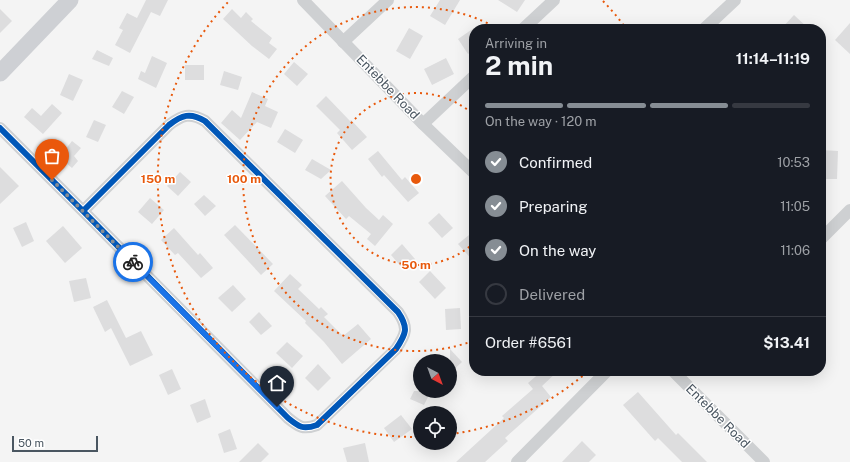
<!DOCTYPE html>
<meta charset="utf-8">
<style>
:root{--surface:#171b24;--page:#242831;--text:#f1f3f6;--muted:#9ea1a6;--line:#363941;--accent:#868d94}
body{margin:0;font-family:"Public Sans",sans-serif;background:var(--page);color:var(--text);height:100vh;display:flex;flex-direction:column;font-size:15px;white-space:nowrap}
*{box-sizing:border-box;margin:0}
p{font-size:13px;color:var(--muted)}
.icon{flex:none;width:22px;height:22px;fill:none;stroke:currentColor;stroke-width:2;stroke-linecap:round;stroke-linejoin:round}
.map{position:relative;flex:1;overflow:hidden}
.side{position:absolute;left:469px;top:24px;width:357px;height:352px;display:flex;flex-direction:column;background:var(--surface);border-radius:16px;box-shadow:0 4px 16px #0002}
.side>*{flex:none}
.needle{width:26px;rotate:139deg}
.buttons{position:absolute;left:413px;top:354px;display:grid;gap:8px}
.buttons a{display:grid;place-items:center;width:44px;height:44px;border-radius:50%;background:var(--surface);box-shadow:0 4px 16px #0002;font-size:20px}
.scale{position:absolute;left:12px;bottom:10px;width:86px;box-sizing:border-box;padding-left:4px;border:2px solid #4a5661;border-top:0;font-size:11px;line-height:14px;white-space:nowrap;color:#4a5661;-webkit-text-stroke:3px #fff;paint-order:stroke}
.pin{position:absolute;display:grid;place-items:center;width:34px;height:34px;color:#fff;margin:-41px -17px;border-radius:50% 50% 50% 0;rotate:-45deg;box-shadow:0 0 4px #0007}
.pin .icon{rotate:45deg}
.courier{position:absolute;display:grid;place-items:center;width:40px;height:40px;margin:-20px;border:3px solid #1a73e8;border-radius:50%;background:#fff;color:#222;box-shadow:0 1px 5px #0007}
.head em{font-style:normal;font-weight:700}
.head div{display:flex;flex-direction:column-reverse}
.head{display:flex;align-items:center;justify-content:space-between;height:68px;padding:0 16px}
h1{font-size:26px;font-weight:700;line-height:30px}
.bar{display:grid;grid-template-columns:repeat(4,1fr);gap:6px 4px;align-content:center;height:48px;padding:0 16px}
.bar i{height:5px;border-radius:3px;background:var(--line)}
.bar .active{background:var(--accent)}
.bar p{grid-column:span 4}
.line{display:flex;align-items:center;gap:10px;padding:0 16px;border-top:1px solid var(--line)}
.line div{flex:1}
ol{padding:0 16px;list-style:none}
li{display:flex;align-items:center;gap:12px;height:44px}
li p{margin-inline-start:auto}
li .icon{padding:4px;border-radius:50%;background:var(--accent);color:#fff;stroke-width:4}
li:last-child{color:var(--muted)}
li i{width:22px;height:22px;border:2px solid var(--line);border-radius:50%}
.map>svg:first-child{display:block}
</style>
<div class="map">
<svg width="850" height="462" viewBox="0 0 850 462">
<rect width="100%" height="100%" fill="#f4f4f4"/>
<g fill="#ddddde">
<path d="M146,0H168L160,16L151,12L130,53L115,45L123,30L119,28L127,13L137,18Z"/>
<path d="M440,0H460L445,25L430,16Z"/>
<path d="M498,0H525L517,12Z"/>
<path d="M0,9L12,21L0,33Z"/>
<path d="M232,9L241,18L246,12L253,19L251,21L272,38L269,43L277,49L269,59L252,46L223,19Z"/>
<path d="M794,15L809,29H781Z"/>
<path d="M850,23V54L835,40Z"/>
<path d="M409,28L423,36L410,59L396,51Z"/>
<path d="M474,28V50L468,54L458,39Z"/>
<path d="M97,50L113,58L109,66L92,59Z"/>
<path d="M152,56L167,63L156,88L138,79L141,71L145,73Z"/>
<path d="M446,58L454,74L432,85L424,69Z"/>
<path d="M294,62L308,74L297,86L284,74Z"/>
<rect x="185" y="65" width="19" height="15"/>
<path d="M224,71L242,77L238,90L220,85Z"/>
<path d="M69,74L83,80L73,101L60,95Z"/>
<path d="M122,91L134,97L124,114L112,107Z"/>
<path d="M252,92L268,99L265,106L278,112L271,128L257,122L240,140L221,123L232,110L241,118Z"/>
<path d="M326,96L350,121L351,120L367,137L352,150L337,133L340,130L316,106Z"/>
<path d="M52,104L62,113L43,134L24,117L32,108L41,116Z"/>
<path d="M94,120L106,125L98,142L86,137Z"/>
<path d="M285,129L303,140L295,153L277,142Z"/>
<path d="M72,141L81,148L74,156L78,161L72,168L52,151L58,144L65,150Z"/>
<path d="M821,150L838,151L837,179H821Z"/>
<path d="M378,151L402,180L405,177L419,193L408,202L384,175L382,177L368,159Z"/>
<path d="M312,159L331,170L321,179L305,170Z"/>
<path d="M0,167L19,186L0,204Z"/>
<path d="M180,172L191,182L178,196L167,186Z"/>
<path d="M342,181L366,208L379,220L383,215L393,224L375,246L367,239L371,234L349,216L346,219L325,196Z"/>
<path d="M204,195L216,206L205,216L194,204Z"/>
<path d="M150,198L164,210L152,224L138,212Z"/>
<path d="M439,213L453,228L442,238L428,223Z"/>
<path d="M26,222L34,241L22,247L13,228Z"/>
<path d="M235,225L273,264L261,275L224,235Z"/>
<path d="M63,226L82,248L65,263L46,241Z"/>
<path d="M174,228L198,255L200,253L213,268L201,278L178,253L175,255L161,240Z"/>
<path d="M469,235L474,240V262L458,244Z"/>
<path d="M402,244L415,259L404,270L391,255Z"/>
<path d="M430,271L446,288L435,299L419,282Z"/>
<path d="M290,274L302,285L298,289L319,309L321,307L328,314L324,317L343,336L358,324L371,339L342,364L324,342L305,323L306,321L274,291Z"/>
<path d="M86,278L91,298L74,302L69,281Z"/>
<path d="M233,285L246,299L232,312L218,298Z"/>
<path d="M107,300L126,338L141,331L153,355L130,366L111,328L105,332L93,307Z"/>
<path d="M460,308L461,329L446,330L445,309Z"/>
<path d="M259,312L272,326L261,335L249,322Z"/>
<path d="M287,342L303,356L292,368L276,353Z"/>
<path d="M450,349L462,362L450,373Z"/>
<path d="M318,364L331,378L318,391L305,378Z"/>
<path d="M172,369L181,389L168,395L159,375Z"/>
<path d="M542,371H558L542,386L551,397L505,438L508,441L485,462H456L504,418L502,416L533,389L528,383Z"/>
<path d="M414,391H431L424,405L410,399Z"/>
<path d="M638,392L676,435L678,433L707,462H682L658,438L655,441L623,405Z"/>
<path d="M205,399L211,417L197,423L190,405Z"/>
<path d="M401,415L412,429L394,442L384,428Z"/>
<path d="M230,429L237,449L224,453L218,434Z"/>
<path d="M582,441L596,455L589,462H562Z"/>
<path d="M258,443L269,454L261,462H239Z"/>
<path d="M365,443L369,462H347L343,448Z"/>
</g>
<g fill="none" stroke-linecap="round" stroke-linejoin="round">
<g stroke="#ced0d2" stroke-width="12">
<path d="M303,0L423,124L474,173"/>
<path d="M523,29L554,0"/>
<path d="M704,29L735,0"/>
<path d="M343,42L388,0"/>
<path d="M423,124L474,76"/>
<path d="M0,128L83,211L288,418C299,427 303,430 317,425L396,349C406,334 409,328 398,312L205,121C190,112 182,115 169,125L83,211"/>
<path d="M821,239L850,210"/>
<path d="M673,371L764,462"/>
<path d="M517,462L607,371"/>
</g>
<path stroke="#ced0d4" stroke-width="17" d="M0,73L70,0"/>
<defs>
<path id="cycleway" d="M0,128L83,211L288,418C299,427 303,430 317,425L396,349C406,334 409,328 398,312L205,121C190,112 182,115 169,125L83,211"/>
</defs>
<use href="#cycleway" stroke="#fff" stroke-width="8"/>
<use href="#cycleway" stroke="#0057b8" stroke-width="6"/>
</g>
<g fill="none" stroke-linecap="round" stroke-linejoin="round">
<path stroke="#868d94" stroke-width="4" stroke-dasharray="0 7.2" d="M52,180L133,262"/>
<path stroke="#1a73e8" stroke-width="5" d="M133,262L277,407"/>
</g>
<g fill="none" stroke="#e8590c" stroke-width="2" stroke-dasharray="2 4">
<path d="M474 243A86 86 0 1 1 474 115"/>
<path d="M473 341A172 172 0 1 1 499 29"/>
<path d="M587 372A258 258 0 0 1 452 434M418 437A258 258 0 0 1 229 1M603 1A258 258 0 0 1 625 27"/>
</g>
<g text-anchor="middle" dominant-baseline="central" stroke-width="3" stroke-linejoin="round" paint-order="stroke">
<g font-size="13" fill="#4a5661" stroke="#fff">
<text transform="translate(388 87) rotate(46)">Entebbe Road</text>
<text transform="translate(718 416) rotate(45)">Entebbe Road</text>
</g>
</g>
<circle cx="416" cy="179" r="6" fill="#e8590c" stroke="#fff" stroke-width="2"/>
<g font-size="12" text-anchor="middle" font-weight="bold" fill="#e8590c" stroke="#fff" stroke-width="3" stroke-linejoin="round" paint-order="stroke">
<text x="158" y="183">150 m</text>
<text x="244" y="183">100 m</text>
<text x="416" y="269">50 m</text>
</g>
</svg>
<div class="buttons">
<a><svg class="needle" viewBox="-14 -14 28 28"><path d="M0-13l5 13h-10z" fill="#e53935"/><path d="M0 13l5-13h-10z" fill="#9ea1a6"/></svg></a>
<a><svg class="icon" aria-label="locate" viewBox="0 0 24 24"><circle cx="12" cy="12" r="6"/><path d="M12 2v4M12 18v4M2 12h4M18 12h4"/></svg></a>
</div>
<div class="scale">50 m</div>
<div class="pin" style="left:52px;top:180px;background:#ea580c"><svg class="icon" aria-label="bag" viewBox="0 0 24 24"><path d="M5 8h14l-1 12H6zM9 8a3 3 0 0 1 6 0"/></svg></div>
<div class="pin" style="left:277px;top:407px;background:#1f2937"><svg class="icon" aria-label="home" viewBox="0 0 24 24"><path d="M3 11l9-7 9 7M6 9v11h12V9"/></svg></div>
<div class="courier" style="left:133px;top:262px"><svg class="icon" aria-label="bike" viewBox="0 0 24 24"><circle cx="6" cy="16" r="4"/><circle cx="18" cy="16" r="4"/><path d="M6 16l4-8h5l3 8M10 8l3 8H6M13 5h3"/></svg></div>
<section class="side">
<div class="head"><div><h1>2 min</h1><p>Arriving in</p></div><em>11:14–11:19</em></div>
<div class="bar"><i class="active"></i><i class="active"></i><i class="active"></i><i></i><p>On the way · 120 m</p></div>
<ol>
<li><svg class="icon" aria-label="check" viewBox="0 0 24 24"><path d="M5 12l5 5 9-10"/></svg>Confirmed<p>10:53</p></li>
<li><svg class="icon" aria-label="check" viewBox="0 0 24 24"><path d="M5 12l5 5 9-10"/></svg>Preparing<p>11:05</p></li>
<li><svg class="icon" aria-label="check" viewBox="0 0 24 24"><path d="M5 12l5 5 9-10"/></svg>On the way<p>11:06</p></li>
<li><i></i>Delivered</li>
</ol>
<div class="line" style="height:52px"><div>Order #6561</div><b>$13.41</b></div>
</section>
</div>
